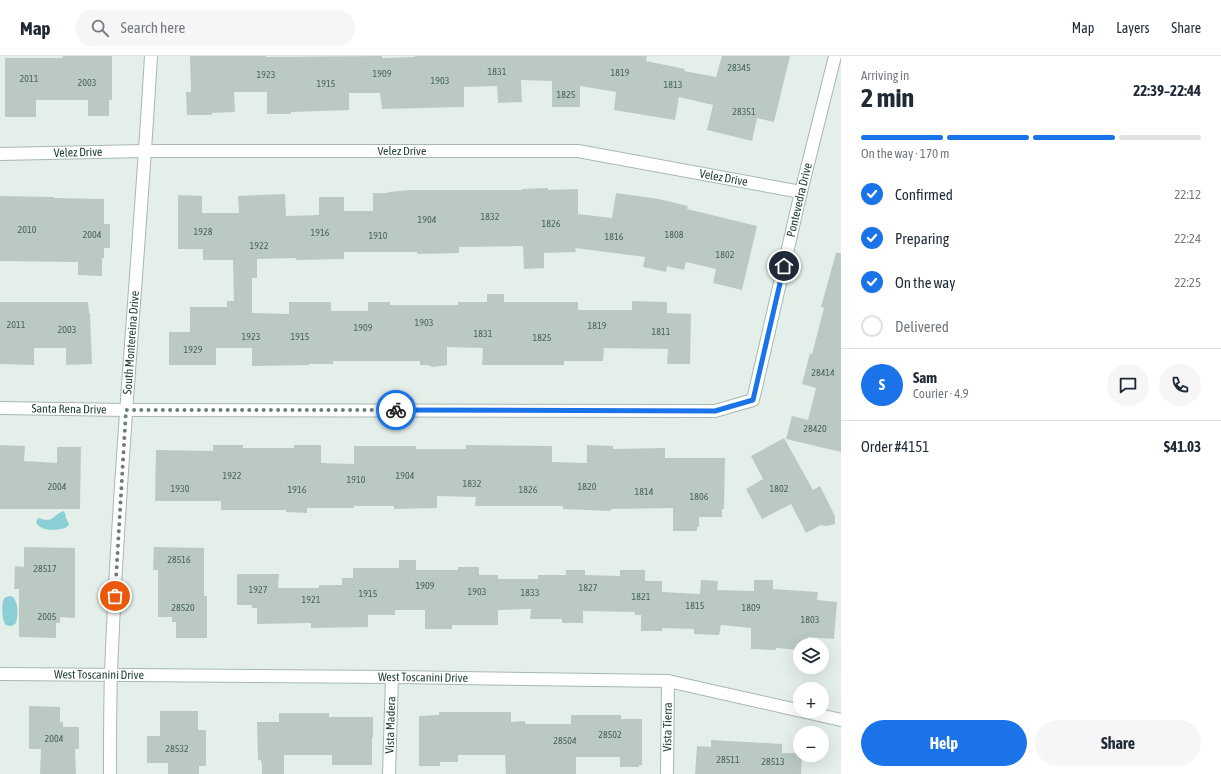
<!DOCTYPE html>
<meta charset="utf-8">
<style>
:root{--surface:#fff;--page:#f6f6f7;--text:#1f2937;--muted:#747a83;--line:#e0e1e3;--accent:#1a73e8}
body{margin:0;font-family:"Asap Condensed",sans-serif;background:var(--page);color:var(--text);height:100vh;display:flex;flex-direction:column;font-size:15px;white-space:nowrap}
*{box-sizing:border-box;margin:0}
p{font-size:13px;color:var(--muted)}
.icon{flex:none;width:22px;height:22px;fill:none;stroke:currentColor;stroke-width:2;stroke-linecap:round;stroke-linejoin:round}
.map{position:relative;flex:1;overflow:hidden}
.panel{display:flex;flex-direction:column;background:var(--surface);width:380px}
.panel>*{flex:none}
.tools{position:absolute;left:793px;top:582px;display:grid;gap:8px}
.tools a{display:grid;place-items:center;width:36px;height:36px;border-radius:50%;background:var(--surface);box-shadow:0 4px 16px #0002;font-size:20px}
.pin{position:absolute;display:grid;place-items:center;width:34px;height:34px;color:#fff;margin:-17px;border:2px solid #fff;border-radius:50%;box-shadow:0 1px 4px #0007}
.courier{position:absolute;display:grid;place-items:center;width:40px;height:40px;margin:-20px;border:3px solid #1a73e8;border-radius:50%;background:#fff;color:#222;box-shadow:0 1px 5px #0007}
.overview em{font-style:normal;font-weight:700}
.overview div{display:flex;flex-direction:column-reverse}
.overview{display:flex;align-items:center;justify-content:space-between;height:68px;padding:0 20px}
h1{font-size:26px;font-weight:700;line-height:30px}
.bar{display:grid;grid-template-columns:repeat(4,1fr);gap:6px 4px;align-content:center;height:48px;padding:0 20px}
.bar i{height:5px;border-radius:3px;background:var(--line)}
.bar .current{background:var(--accent)}
.bar p{grid-column:span 4}
.line{display:flex;align-items:center;gap:10px;padding:0 20px;border-top:1px solid var(--line)}
.line div{flex:1}
.round{display:grid;place-items:center;flex:none;width:42px;height:42px;border-radius:21px;background:var(--page)}
ol{padding:0 20px;list-style:none}
li{display:flex;align-items:center;gap:12px;height:44px}
li p{margin-inline-start:auto}
li .icon{padding:4px;border-radius:50%;background:var(--accent);color:#fff;stroke-width:4}
li:last-child{color:var(--muted)}
li i{width:22px;height:22px;border:2px solid var(--line);border-radius:50%}
.primary-button{display:flex;gap:8px;margin-top:auto;padding:8px 20px}
.primary-button a{flex:1;height:46px;border-radius:24px;background:var(--accent);color:#fff;font-size:16px;font-weight:700;line-height:46px;text-align:center}
.primary-button a+a{background:var(--page);color:var(--text)}
header{display:flex;align-items:center;gap:24px;box-sizing:border-box;height:56px;padding:0 20px;background:var(--surface);border-bottom:1px solid var(--line)}
header strong{font-size:19px}
nav{display:flex;gap:22px;margin-inline-start:auto;font-size:14px}
.search{width:280px;height:36px;background:var(--page);display:flex;align-items:center;gap:10px;box-sizing:border-box;padding:0 14px;border-radius:22px;color:var(--muted);font-size:15px}
main{display:flex;flex:1;min-height:0}
.map>svg:first-child{display:block}
</style>
<header>
<strong>Map</strong>
<div class="search"><svg class="icon" aria-label="search" viewBox="0 0 24 24"><circle cx="10" cy="10" r="6"/><path d="M15 15l6 6"/></svg>Search here</div>
<nav><a>Map</a><a>Layers</a><a>Share</a></nav>
</header>
<main>
<div class="map">
<svg width="841" height="718" viewBox="0 0 841 718">
<rect width="100%" height="100%" fill="#e5efea"/>
<g fill="#8bced6">
<path d="M63,455L65,457L66,462L69,468L67,471C59,475 40,476 36,466L38,462C55,467 50,461 63,455Z"/>
<path d="M10,540L13,541C19,549 18,558 16,567L12,570C10,570 8,570 6,569C2,565 1,548 4,543C5,541 7,541 10,540Z"/>
</g>
<g fill="#bacac3">
<path d="M63,0H112V44H109V60H88V44H36V61H5V2H62Z"/>
<path d="M190,0H266V1L382,0V2L415,1V0H647L646,5L685,13L684,15L716,21L722,0H790L774,66L757,62L752,85L707,74L713,49L679,41L675,64L614,54L616,36L580,30V51H552V25L521,24L522,46L498,47L497,30L464,31V51L382,53L380,37H349V54L291,56V58H267V36H234L235,56L212,57V59H187L186,36H191Z"/>
<path d="M548,132V134L578,133V158L612,162L616,137L659,143L688,150L687,153L757,170L742,234L713,227L716,213L686,206L684,214L667,210L666,216L643,211L645,201L575,192L576,196L544,197V212L524,213L523,190L459,191V197L417,198V196H344V203L296,204V202L257,203V222H252V257L289,258V246H331V255H368V246H390V249H458V246H487V238H504V246H578V254H632V245L667,246V257L691,258L690,308H667L668,293L604,292L603,305H564V309H482L483,292L447,291V309L433,311L427,309H420V305H333V308H309V309L252,310V292H216V309H169V276H190V251H227V245H234L233,204H203V193H178V139L202,140V157H239L238,140L285,138L286,160L319,159V141H344V155H373V137H388V136L411,134H522V133Z"/>
<path d="M0,140L54,141V142L104,143V168H110V192H104V202H102V220L78,219V206L0,205Z"/>
<path d="M836,197H841V396L786,383L792,360L808,364L816,332L802,328L810,297L812,298L824,252L821,251Z"/>
<path d="M0,246H88L89,257H90L92,308L66,309V292H34V309L0,308Z"/>
<path d="M784,382L813,434L820,430L835,460V468L826,470L821,469L806,477L791,448L762,463L746,433L763,423L751,400Z"/>
<path d="M0,389L25,390L24,405L57,407V391H81L80,453H0Z"/>
<path d="M213,389H243V392H294V389H321V407L354,408V390H416V393H466V389L552,390V406L587,407V389L613,390V393L665,392V402H725L724,453H722V461H699V471H697V475H673V452L611,453V455L563,453V450H475L476,441L437,440V452L394,453V450H354V452H307V457L286,456V454H221V445H155L156,394L213,395Z"/>
<path d="M24,491L75,492V562L60,561V567H56V582L19,581V533H14L15,510L24,511Z"/>
<path d="M154,491L204,492V540H207V582H176V566H172V561H158V514H153Z"/>
<path d="M399,504H416V514H458V511H479V519H498V523H538V519H566V514H585V519L620,520V514H645V525H662V536L700,538L701,524L718,525L717,534L754,535V524H773V533L818,536L817,544L837,546L834,583L808,581V589H800V594L776,592V594L751,593V572L721,569L719,579L694,578V573L662,572V575H641V559H635V556L583,555V567H562V563H530L531,553L498,554V569H452V573H425V554H395V559H368V571L311,572V567L257,568V552H252V549H237V518H279L278,532H319V529H342V522H353V512H399Z"/>
<path d="M29,650L60,651V666H63V671H79V693H75L76,718H40L41,693H29Z"/>
<path d="M160,655H198V674H206V710H199V718H168V707H147V680H160Z"/>
<path d="M439,656H511V666L525,665V668H571V659H621V663H642V709H639V711H620V701H576V718H506L505,699H458V706H440V710H419V660L439,659Z"/>
<path d="M279,657H329V661H373V681H372V709H332V699H284V718H262V707H261V704H258L257,666H279Z"/>
<path d="M711,684L782,688V697H800V699H802L801,718H695L697,690L711,691Z"/>
</g>
<g fill="none" stroke-linecap="round" stroke-linejoin="round">
<defs>
<g id="minor">
<path id="s1" d="M0,98L145,95H578L801,136"/>
<path id="s2" d="M0,352L126,354L715,355L753,344L801,136L835,0"/>
<path id="s3" d="M0,618L392,621L668,625L841,664"/>
<path id="s4" d="M110,718C110,684 110,650 111,617C119,411 139,206 151,0"/>
<path id="s5" d="M389,718L392,621"/>
<path id="s6" d="M667,718L668,625"/>
</g>
</defs>
<use href="#minor" stroke="#a7b8b1" stroke-width="14"/>
<use href="#minor" stroke="#fff" stroke-width="12"/>
</g>
<g fill="none" stroke-linecap="round" stroke-linejoin="round">
<path stroke="#677f77" stroke-width="4" stroke-dasharray="0 7.2" d="M115,540L126,354H396"/>
<path stroke="#1a73e8" stroke-width="5" d="M396,354L715,355L753,344L784,210"/>
</g>
<g text-anchor="middle" dominant-baseline="central" stroke-width="3" stroke-linejoin="round" paint-order="stroke">
<g font-size="10" fill="#49645c">
<text x="739" y="11">28345</text>
<text x="497" y="15">1831</text>
<text x="620" y="16">1819</text>
<text x="382" y="17">1909</text>
<text x="266" y="18">1923</text>
<text x="29" y="22">2011</text>
<text x="440" y="24">1903</text>
<text x="87" y="26">2003</text>
<text x="326" y="27">1915</text>
<text x="673" y="28">1813</text>
<text x="566" y="38">1825</text>
<text x="744" y="55">28351</text>
<text x="490" y="160">1832</text>
<text x="427" y="163">1904</text>
<text x="551" y="167">1826</text>
<text x="27" y="173">2010</text>
<text x="203" y="175">1928</text>
<text x="320" y="176">1916</text>
<text x="92" y="178">2004</text>
<text x="674" y="178">1808</text>
<text x="378" y="179">1910</text>
<text x="614" y="180">1816</text>
<text x="259" y="189">1922</text>
<text x="725" y="198">1802</text>
<text x="424" y="266">1903</text>
<text x="16" y="268">2011</text>
<text x="597" y="269">1819</text>
<text x="363" y="271">1909</text>
<text x="67" y="273">2003</text>
<text x="661" y="275">1811</text>
<text x="483" y="277">1831</text>
<text x="251" y="280">1923</text>
<text x="300" y="280">1915</text>
<text x="542" y="281">1825</text>
<text x="193" y="293">1929</text>
<text x="823" y="316">28414</text>
<text x="815" y="372">28420</text>
<text x="232" y="419">1922</text>
<text x="405" y="419">1904</text>
<text x="356" y="423">1910</text>
<text x="472" y="427">1832</text>
<text x="57" y="430">2004</text>
<text x="587" y="430">1820</text>
<text x="180" y="432">1930</text>
<text x="779" y="432">1802</text>
<text x="297" y="433">1916</text>
<text x="528" y="433">1826</text>
<text x="644" y="435">1814</text>
<text x="699" y="440">1806</text>
<text x="179" y="503">28516</text>
<text x="45" y="512">28517</text>
<text x="425" y="529">1909</text>
<text x="588" y="531">1827</text>
<text x="258" y="533">1927</text>
<text x="477" y="535">1903</text>
<text x="530" y="536">1833</text>
<text x="368" y="537">1915</text>
<text x="641" y="540">1821</text>
<text x="311" y="543">1921</text>
<text x="695" y="549">1815</text>
<text x="183" y="551">28520</text>
<text x="751" y="551">1809</text>
<text x="47" y="560">2005</text>
<text x="810" y="563">1803</text>
<text x="610" y="678">28502</text>
<text x="54" y="682">2004</text>
<text x="565" y="684">28504</text>
<text x="177" y="692">28532</text>
<text x="728" y="703">28511</text>
<text x="773" y="705">28513</text>
</g>
<g font-size="12" fill="#234239" stroke="#f6fbf8">
<text stroke="none"><textPath href="#s1" startOffset="402">Velez Drive</textPath></text>
<text stroke="none"><textPath href="#s1" startOffset="78">Velez Drive</textPath></text>
<text stroke="none"><textPath href="#s1" startOffset="726">Velez Drive</textPath></text>
<text stroke="none"><textPath href="#s2" startOffset="960">Pontevedra Drive</textPath></text>
<text stroke="none"><textPath href="#s4" startOffset="432">South Montereina Drive</textPath></text>
<text stroke="none"><textPath href="#s2" startOffset="69">Santa Rena Drive</textPath></text>
<text stroke="none"><textPath href="#s3" startOffset="99">West Toscanini Drive</textPath></text>
<text stroke="none"><textPath href="#s3" startOffset="423">West Toscanini Drive</textPath></text>
<text stroke="none"><textPath href="#s5" startOffset="49">Vista Madera</textPath></text>
<text stroke="none"><textPath href="#s6" startOffset="47">Vista Tierra</textPath></text>
</g>
</g>
</svg>
<div class="tools">
<a><svg class="icon" aria-label="layers" viewBox="0 0 24 24"><path d="M12 4l9 5-9 5-9-5zM3 14l9 5 9-5"/></svg></a>
<a>+</a>
<a>−</a>
</div>
<div class="pin" style="left:115px;top:540px;background:#ea580c"><svg class="icon" aria-label="bag" viewBox="0 0 24 24"><path d="M5 8h14l-1 12H6zM9 8a3 3 0 0 1 6 0"/></svg></div>
<div class="pin" style="left:784px;top:210px;background:#1f2937"><svg class="icon" aria-label="home" viewBox="0 0 24 24"><path d="M3 11l9-7 9 7M6 9v11h12V9"/></svg></div>
<div class="courier" style="left:396px;top:354px"><svg class="icon" aria-label="bike" viewBox="0 0 24 24"><circle cx="6" cy="16" r="4"/><circle cx="18" cy="16" r="4"/><path d="M6 16l4-8h5l3 8M10 8l3 8H6M13 5h3"/></svg></div>
</div>
<section class="panel">
<div class="overview"><div><h1>2 min</h1><p>Arriving in</p></div><em>22:39–22:44</em></div>
<div class="bar"><i class="current"></i><i class="current"></i><i class="current"></i><i></i><p>On the way · 170 m</p></div>
<ol>
<li><svg class="icon" aria-label="check" viewBox="0 0 24 24"><path d="M5 12l5 5 9-10"/></svg>Confirmed<p>22:12</p></li>
<li><svg class="icon" aria-label="check" viewBox="0 0 24 24"><path d="M5 12l5 5 9-10"/></svg>Preparing<p>22:24</p></li>
<li><svg class="icon" aria-label="check" viewBox="0 0 24 24"><path d="M5 12l5 5 9-10"/></svg>On the way<p>22:25</p></li>
<li><i></i>Delivered</li>
</ol>
<div class="line" style="height:72px"><b class="round" style="background:var(--accent);color:#fff">S</b><div><b>Sam</b><p>Courier · 4.9</p></div><a class="round"><svg class="icon" aria-label="chat" viewBox="0 0 24 24"><path d="M4 5h16v11H9l-5 4z"/></svg></a><a class="round"><svg class="icon" aria-label="phone" viewBox="0 0 24 24"><path d="M5 4h4l2 5-3 2q2 4 5 5l2-3 5 2v4C11 20 4 13 5 4z"/></svg></a></div>
<div class="line" style="height:52px"><div>Order #4151</div><b>$41.03</b></div>
<div class="primary-button"><a>Help</a><a>Share</a></div>
</section>
</main>
